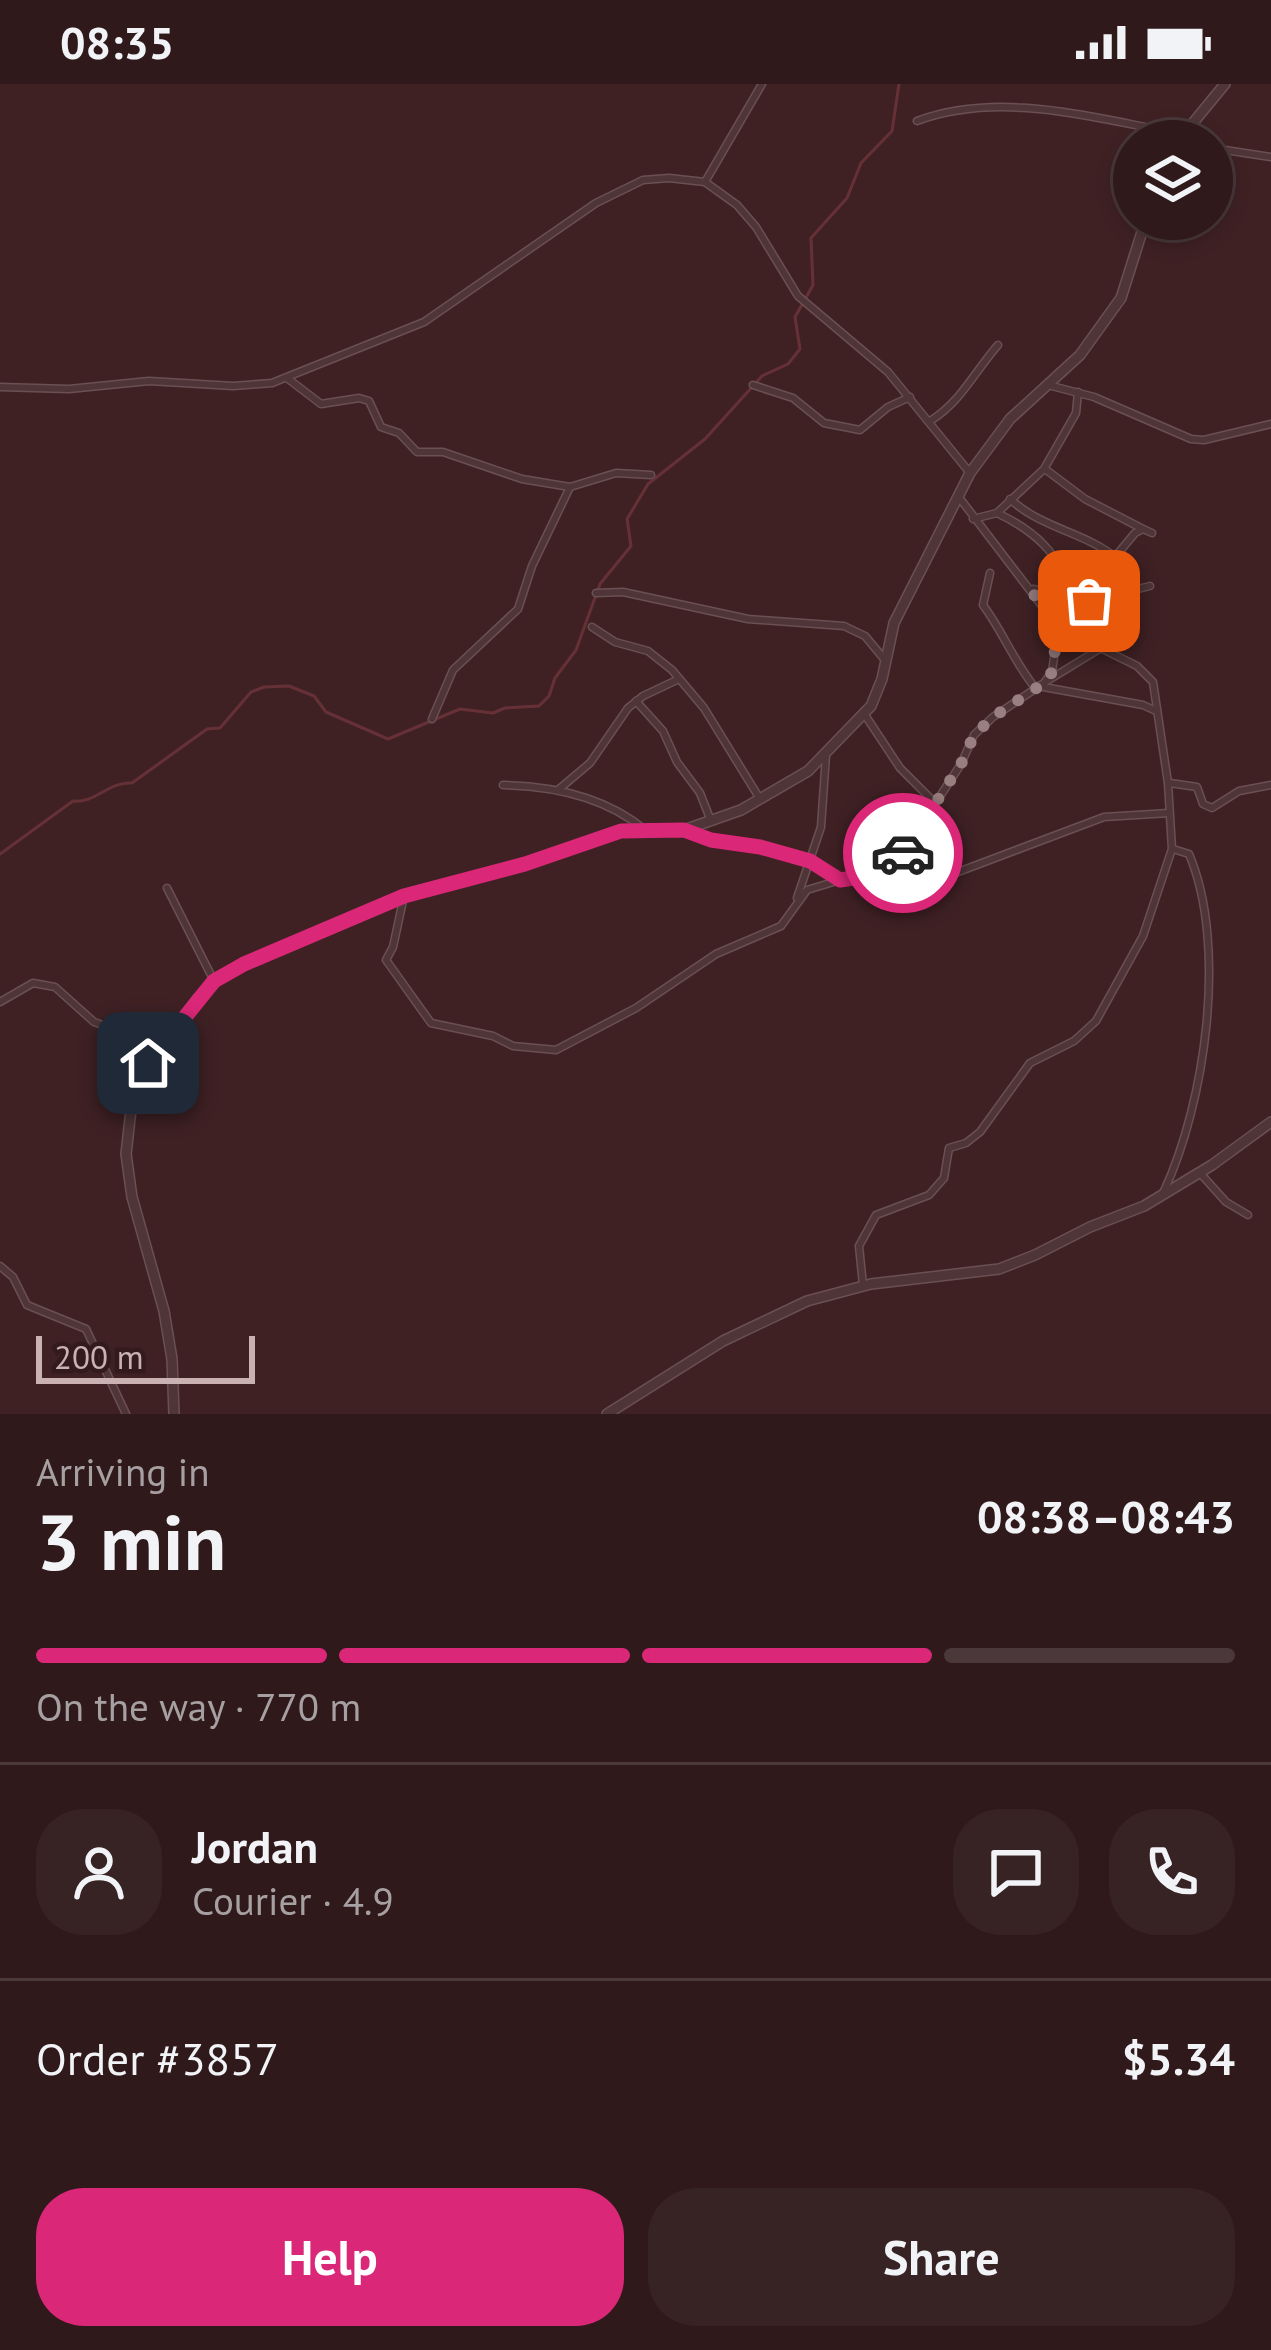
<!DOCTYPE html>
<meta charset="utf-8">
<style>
:root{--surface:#2f191b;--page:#372224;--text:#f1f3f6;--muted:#a7a0a3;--line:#4a383a;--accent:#db2777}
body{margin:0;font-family:"PT Sans",sans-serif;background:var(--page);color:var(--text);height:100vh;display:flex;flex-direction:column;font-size:45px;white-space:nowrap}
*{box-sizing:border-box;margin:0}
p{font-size:39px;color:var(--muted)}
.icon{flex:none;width:66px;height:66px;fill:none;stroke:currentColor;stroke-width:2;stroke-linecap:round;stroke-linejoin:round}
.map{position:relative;height:1330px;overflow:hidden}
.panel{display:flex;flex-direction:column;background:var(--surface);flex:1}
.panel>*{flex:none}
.controls{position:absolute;left:1113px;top:36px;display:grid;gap:24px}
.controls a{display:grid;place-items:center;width:120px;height:120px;border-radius:50%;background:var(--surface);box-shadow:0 6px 18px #0003,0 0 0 3px var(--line);font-size:60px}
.scale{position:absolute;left:36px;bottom:30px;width:219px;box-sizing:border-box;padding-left:12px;border:6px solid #cab1b2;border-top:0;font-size:33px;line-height:42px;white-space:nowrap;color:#cab1b2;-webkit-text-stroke:9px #331b1d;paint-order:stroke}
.pin{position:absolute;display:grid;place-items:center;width:102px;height:102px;color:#fff;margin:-51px;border-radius:24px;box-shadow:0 6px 18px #0006}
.courier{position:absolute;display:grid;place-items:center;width:120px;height:120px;margin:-60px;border:9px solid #db2777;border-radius:50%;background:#fff;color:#222;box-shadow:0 3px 15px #0007}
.summary em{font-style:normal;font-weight:600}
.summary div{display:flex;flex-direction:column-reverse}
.summary{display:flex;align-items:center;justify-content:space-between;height:204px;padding:0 36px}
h1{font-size:78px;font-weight:600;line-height:90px}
.bar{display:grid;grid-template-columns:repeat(4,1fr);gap:18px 12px;align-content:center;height:144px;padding:0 36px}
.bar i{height:15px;border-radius:9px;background:var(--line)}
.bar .active{background:var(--accent)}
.bar p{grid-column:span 4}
.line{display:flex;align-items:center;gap:30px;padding:0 36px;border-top:3px solid var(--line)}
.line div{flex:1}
.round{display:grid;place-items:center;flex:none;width:126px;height:126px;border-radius:48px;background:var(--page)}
.cta{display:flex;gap:24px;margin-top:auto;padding:24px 36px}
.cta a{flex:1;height:138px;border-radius:48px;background:var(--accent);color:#fff;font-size:48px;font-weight:600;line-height:138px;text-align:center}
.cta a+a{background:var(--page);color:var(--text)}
.status{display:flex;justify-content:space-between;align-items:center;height:84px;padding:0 60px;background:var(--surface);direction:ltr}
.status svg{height:33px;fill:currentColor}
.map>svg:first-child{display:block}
</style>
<div class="status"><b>08:35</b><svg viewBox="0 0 49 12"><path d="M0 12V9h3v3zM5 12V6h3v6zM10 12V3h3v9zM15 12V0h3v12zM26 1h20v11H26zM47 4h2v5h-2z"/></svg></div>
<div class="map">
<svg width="1271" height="1330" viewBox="0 0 1271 1330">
<rect width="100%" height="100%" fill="#3f2124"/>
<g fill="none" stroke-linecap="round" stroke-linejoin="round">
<path stroke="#663136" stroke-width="3" d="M0,770L73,717C95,720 109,697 132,699L207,645L220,644L251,608L264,603L289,602L314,612L326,628L388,655L460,625L493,629L505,624L539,622L549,612L555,594L576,566L600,500L631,462L627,435L648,400L705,355L762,292L788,280L800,265L795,233L813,201L811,154L847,114L861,79L892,47L899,0"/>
<defs>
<g id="minor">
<path d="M917,37C996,8 1081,31 1161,46L1177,57"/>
<path d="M1212,64L1271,73"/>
<path d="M705,98L762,0"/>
<path d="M287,294L321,320L359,314L369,317L381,343L399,349L417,368H443L522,395L570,403L616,389L651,391"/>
<path d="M753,301L793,314L824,339L860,346L888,323L910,313"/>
<path d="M1048,301L1094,313L1191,355L1204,356L1271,340"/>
<path d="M0,303L69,305L149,297L233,302L272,299L424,238L596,119L643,96L669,94L705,98L737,121L756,143L798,212L888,288L970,389"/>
<path d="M930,337C961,318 975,287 998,261"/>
<path d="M1045,385L1085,415L1143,445"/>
<path d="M1010,415C1041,444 1084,448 1115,473L1135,449L1143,445L1152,449"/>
<path d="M997,429C1031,445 1067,472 1065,512"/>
<path d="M973,435L997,429L1044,385L1076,329L1078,308"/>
<path d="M990,489L983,521C1003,548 1014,578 1036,605"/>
<path d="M1033,505L1089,517L1150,502"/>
<path d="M596,509L623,508L748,535L844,542L865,552L885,576"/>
<path d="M592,543L615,558L648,567L672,586L704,624L760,715"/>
<path d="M1047,597L1101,564"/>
<path d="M1038,602L1143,621L1156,627"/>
<path d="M636,617L663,647L677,678L700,709L711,737"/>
<path d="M865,631L900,684L935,719"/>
<path d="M432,635L453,586L518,525L532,482L570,403"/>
<path d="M1170,699L1197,703L1203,720L1212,724L1239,707L1271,701"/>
<path d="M503,701C553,702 606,713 645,746"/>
<path d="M558,706L590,679L628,624L643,612L679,595"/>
<path d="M684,746L711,756L761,763L810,777L840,796L892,789L958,788L1104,733L1169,729"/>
<path d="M884,787L905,766L961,680L974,651L993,633L1044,599L1052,588L1058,544"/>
<path d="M167,804L214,897"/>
<path d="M404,812L393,863L386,876L431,939L493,952L513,962L556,966L636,924L716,870L781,842L807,806L840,796"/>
<path d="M797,814L821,743L826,671"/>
<path d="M0,918L33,899L55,903L94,938L114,945L124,961L134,999"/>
<path d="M1200,1089L1226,1118L1248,1131"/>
<path d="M1164,1107C1205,1019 1228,862 1189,770L1173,765"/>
<path d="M0,1182L13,1193L27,1221L86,1245L126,1330"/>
<path d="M863,1201L859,1162L876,1131L929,1111L944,1094L949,1064L966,1059L980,1048L1030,979L1074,957L1096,937L1143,852L1172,765L1168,699L1153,598L1137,582L1058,543L958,412"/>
</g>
<g id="tertiary">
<path d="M1178,57L1225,0"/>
<path d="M174,1330L172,1275L164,1227L132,1113L126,1070L134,999L198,914L214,897L244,880L404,812L525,780L621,747L684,746L741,726L808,687L871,622L882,595L894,539L970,389L1010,335L1080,271L1121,214L1146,135"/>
<path d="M607,1330L723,1257L807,1217L871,1200L999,1185L1035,1171L1090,1143L1144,1122L1212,1081L1271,1038"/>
</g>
</defs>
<use href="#minor" stroke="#6a5052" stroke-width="9"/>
<use href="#tertiary" stroke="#6a5052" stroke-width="12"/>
<use href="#minor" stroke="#4f3538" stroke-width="6"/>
<use href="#tertiary" stroke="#4f3538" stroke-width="9"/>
</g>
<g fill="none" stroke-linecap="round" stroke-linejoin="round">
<path stroke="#997f80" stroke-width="12" stroke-dasharray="0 21.6" d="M903,769L961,680L974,651L993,633L1044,599L1052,588L1058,543L1030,505L1089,517"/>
<path stroke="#db2777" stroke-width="15" d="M148,979L214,897L244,880L404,812L525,780L621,747L684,746L711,756L760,763L810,777L840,796L882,790L903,769"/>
</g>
</svg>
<div class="controls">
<a><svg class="icon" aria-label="layers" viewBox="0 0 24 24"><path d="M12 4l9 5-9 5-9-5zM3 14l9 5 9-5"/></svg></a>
</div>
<div class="scale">200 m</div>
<div class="pin" style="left:1089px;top:517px;background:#ea580c"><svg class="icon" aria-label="bag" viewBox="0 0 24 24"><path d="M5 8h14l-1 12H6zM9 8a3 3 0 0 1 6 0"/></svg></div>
<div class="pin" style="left:148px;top:979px;background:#1f2937"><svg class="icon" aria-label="home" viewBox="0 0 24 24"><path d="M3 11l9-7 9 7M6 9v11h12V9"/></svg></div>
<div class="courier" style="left:903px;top:769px"><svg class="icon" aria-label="car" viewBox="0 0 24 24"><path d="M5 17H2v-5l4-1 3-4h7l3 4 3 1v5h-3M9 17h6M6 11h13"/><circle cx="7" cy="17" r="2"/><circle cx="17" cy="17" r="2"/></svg></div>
</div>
<section class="panel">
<div class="summary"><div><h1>3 min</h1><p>Arriving in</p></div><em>08:38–08:43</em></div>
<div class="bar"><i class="active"></i><i class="active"></i><i class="active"></i><i></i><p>On the way · 770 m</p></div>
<div class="line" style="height:216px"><a class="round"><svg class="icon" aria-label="person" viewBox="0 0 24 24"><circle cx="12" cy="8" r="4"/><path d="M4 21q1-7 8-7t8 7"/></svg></a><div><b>Jordan</b><p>Courier · 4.9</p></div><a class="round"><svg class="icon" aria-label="chat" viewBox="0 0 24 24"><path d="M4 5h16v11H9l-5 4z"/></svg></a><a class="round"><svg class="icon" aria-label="phone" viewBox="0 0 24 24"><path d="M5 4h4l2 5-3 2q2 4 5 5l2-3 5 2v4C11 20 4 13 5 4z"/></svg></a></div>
<div class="line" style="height:156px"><div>Order #3857</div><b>$5.34</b></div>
<div class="cta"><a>Help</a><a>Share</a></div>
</section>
